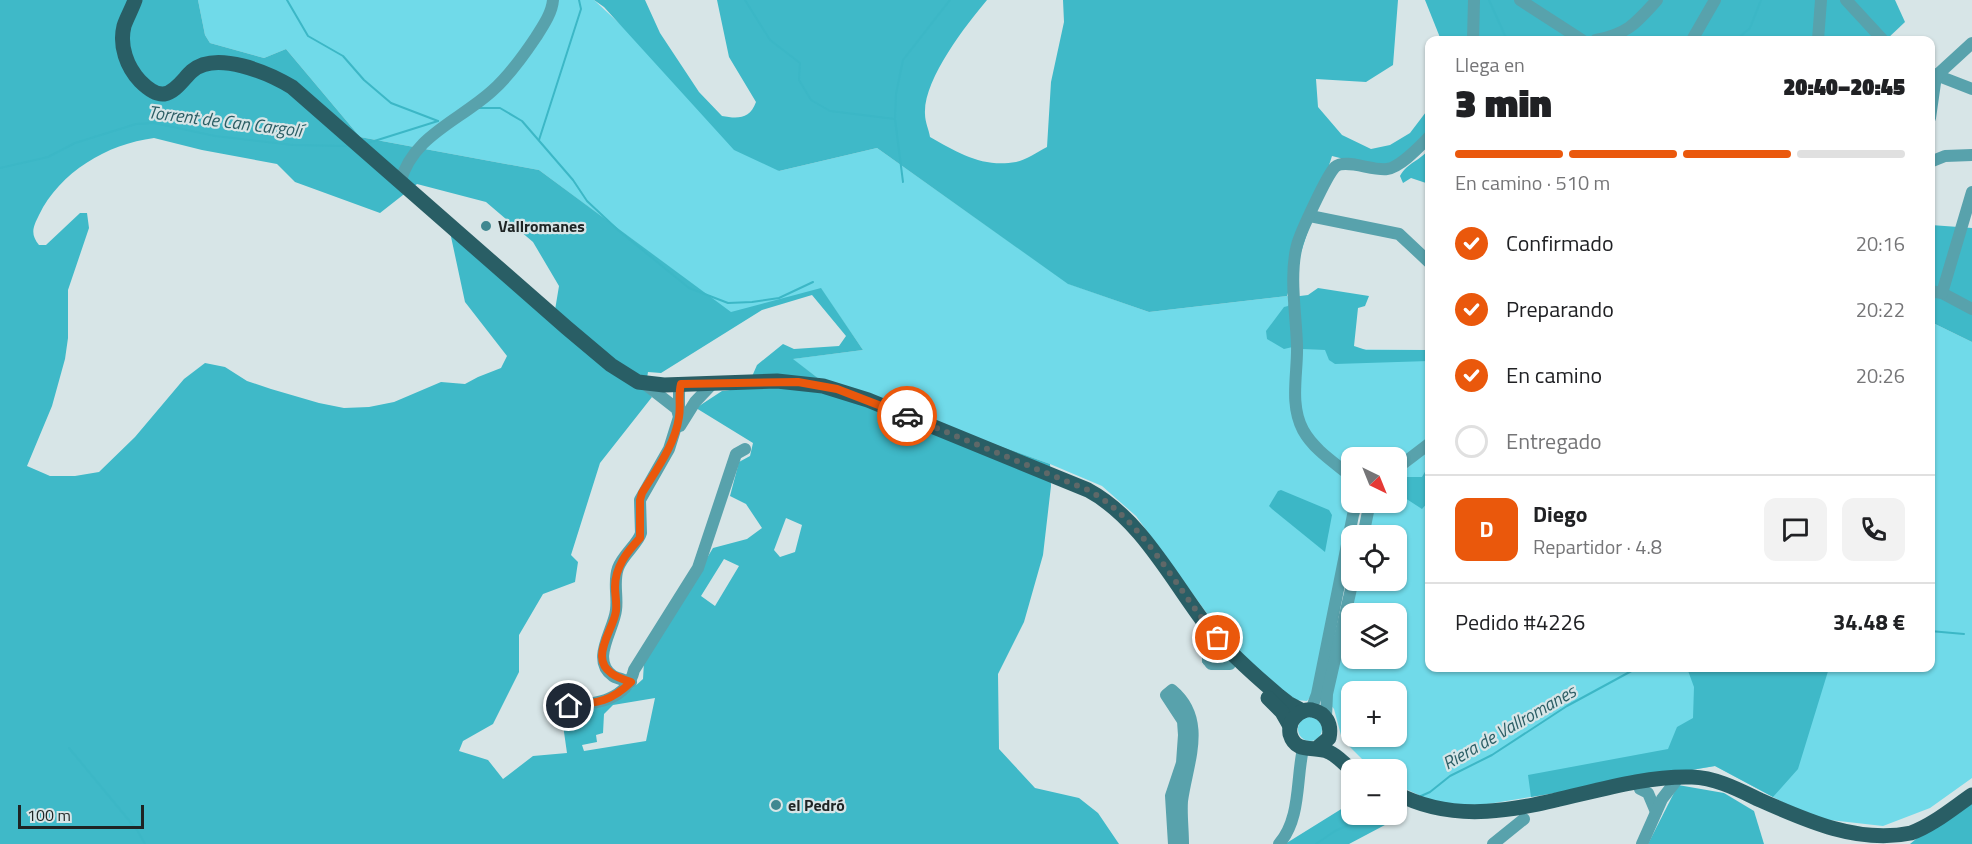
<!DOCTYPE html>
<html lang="es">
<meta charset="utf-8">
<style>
:root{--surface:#fff;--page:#f2f2f2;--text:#202124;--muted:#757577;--line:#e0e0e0;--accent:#ea580c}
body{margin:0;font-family:"Titillium Web",sans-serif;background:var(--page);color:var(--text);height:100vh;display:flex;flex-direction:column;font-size:22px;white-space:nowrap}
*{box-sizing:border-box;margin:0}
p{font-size:20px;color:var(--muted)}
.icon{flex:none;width:33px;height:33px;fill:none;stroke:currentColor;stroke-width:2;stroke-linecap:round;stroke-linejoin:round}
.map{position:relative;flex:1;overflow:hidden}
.sheet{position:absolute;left:1425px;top:36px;width:510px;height:636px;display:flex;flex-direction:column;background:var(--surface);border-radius:12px;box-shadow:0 2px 4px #0004}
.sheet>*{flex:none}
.needle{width:39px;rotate:137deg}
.controls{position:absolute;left:1341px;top:447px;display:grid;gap:12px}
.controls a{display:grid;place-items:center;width:66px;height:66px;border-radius:12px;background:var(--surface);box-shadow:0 2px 4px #0004;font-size:30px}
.scale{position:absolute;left:18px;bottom:15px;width:126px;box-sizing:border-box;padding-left:6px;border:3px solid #1e2424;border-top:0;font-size:16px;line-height:21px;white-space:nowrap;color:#1e2424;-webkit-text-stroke:4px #d7e5e7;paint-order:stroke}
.pin{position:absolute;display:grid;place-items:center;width:51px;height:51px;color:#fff;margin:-26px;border:3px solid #fff;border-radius:50%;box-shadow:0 2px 6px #0007}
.courier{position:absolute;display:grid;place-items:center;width:60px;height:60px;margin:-30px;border:4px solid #ea580c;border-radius:50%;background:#fff;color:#222;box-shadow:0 2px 8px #0007}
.overview em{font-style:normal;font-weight:800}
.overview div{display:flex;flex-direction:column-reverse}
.overview{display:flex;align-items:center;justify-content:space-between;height:102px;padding:0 30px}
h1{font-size:39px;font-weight:800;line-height:45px}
.bar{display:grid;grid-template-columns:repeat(4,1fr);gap:9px 6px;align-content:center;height:72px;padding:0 30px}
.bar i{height:8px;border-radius:4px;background:var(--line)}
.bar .selected{background:var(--accent)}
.bar p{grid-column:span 4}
.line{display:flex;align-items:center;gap:15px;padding:0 30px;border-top:2px solid var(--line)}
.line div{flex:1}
.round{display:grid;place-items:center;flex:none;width:63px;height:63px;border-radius:12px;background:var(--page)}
ol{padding:0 30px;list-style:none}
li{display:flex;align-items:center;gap:18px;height:66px}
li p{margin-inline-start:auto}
li .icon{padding:6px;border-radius:50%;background:var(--accent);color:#fff;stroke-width:4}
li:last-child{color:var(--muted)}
li i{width:33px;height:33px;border:3px solid var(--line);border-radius:50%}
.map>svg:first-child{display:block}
</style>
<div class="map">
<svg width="1972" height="844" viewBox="0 0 1972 844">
<rect width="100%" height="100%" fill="#d7e5e7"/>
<g fill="#70dae9" fill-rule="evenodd">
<path d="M198,0H594L779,171L877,148L1069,284L1149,312L1287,296L1292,297L1302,349L1429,350V438L1397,465L1396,458H1352V502L1312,695L1307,701L1296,700L1265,677L1219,630L1136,516L1102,486L1050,464L823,382L792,359L863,350L821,289L731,313L539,170L360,137L286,49L264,58L210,43L205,35Z"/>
<path d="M1931,322L1972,342V778L1930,808L1883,826L1812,818L1715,766L1482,805L1438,804L1397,785L1396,770L1372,769L1342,739L1334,709L1329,703L1355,581L1396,580V536L1364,535L1372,502H1396L1397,477L1429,449L1430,668H1930ZM1352,614H1396V658H1352ZM1352,692H1396V736H1352Z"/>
<circle cx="1310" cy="729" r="12"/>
</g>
<g fill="#3fb9c8" fill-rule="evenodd">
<path d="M0,0H198L205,35L210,43L264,58L286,49L360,137L539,170L731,312L821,288L863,350L793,359L823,382L1050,464L1051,486L1043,555L1024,622L998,674L999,749L1035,788L1079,798L1098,813L1119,844H0ZM154,138L202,150L277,164L295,182L380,213L417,184L486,202L533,242L559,286L553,322L450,232L465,302L507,356L501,368L478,377L465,384L441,382L394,402L369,407L344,408L319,403L271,389L247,381L225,367L205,363L184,379L135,437L99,472L75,476H50L27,466L52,406L65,359L68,338V290L89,228L87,213H80L46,245H39C30,234 33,227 39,215C60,172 107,144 154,138ZM812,295L846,336L839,346L794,349L783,344L757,365L747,388L722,391L696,408L753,443L750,456L739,462L730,496L746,504L762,528L747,539L713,548L644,662L643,679C618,702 594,710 562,718L567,753L533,756L503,779L488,760L459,751L463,741L493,724L519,672V635L543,594L575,582L578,562L571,555L600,463L652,397L645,390L648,372L661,373L762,310ZM786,518L802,525L795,552L780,557L774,550ZM724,559L739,566L715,606L701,596ZM655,698L646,741L584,751L582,745L597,742L596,735L603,733L604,714L613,705Z"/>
<path d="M594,0H645L660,33L699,92L722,116C738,119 750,119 756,102L729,57L717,0H987C966,25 923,80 925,114C925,122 929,130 930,137C958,153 983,168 1016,162C1026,160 1037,152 1047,147L1051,82L1064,22L1063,0H1398L1393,65L1366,82L1316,79L1318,107L1342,135L1371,149L1390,145L1410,133L1429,108V129L1413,149L1388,165L1364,164L1332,156L1287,296L1149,312L1068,284L877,148L779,171L734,150L604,7Z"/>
<path d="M1425,0H1895L1905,22L1886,40H1441Z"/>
<path d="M1429,149V184L1411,178L1403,183L1400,176C1408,162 1420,161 1429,149Z"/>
<path d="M1931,225L1972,228V342L1931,322Z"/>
<path d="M1318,288L1369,296L1365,306L1358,308L1354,346L1366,350H1429V361L1335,364L1329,360L1325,350L1302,349L1301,345L1284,349L1267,339L1266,331L1284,307L1288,306L1292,297L1308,295Z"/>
<path d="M1429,465V501L1422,509L1405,498L1396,503H1395L1396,502L1397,483L1403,477H1422Z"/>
<path d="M1687,668H1829L1798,769L1773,797L1715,766L1531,797L1528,775L1668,749L1677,727L1693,718L1694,687Z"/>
<path d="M1678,785L1724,793L1754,811L1764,844H1648Z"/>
<path d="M1972,801V844H1910L1916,839Z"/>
<path d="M1351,803L1352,814L1396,815L1400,817L1349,844H1285Z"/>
</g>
<path fill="#3cb7c6" d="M1281,490L1329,510L1332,515L1325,552L1272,509L1269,506L1278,491Z"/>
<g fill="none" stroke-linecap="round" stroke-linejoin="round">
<g stroke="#3cb7c6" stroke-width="2">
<path d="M287,0L308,36L343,56L364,80L391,103L438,121"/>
<path d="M745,0L770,40L800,63L799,80L811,100L830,111L895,119"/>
<path d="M1489,0L1507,40"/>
<path d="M1736,40L1750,28L1761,0"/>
<path d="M479,108H500L522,121L573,180L587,201L618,230L689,288L728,303L752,302L779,298L813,282"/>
<path d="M539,140L581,9L579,0"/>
<path d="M368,143L438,121"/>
<path d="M0,168L48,157L75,143L136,124L154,123L215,136L293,145L346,146"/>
<path d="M903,182L895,119L896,94L903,60L950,0"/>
<path d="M1930,631L1964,634"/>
<path d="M69,748L137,830L145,844"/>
<path d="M1421,796L1430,792L1450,776L1492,755L1567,706L1637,668"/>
<path d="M1396,812L1408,804"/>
<path d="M1316,844L1335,831L1373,814"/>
</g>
<g stroke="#58a2ac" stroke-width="12">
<path d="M1520,0L1582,40"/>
<path d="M1846,0L1883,40"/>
<path d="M1473,40L1474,0"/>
<path d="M1596,40C1628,34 1636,23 1657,0"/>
<path d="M1692,40L1715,0"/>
<path d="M1818,40L1821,0"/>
<path d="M1931,73L1972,89"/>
<path d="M1930,118L1936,76L1972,43"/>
<path d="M1930,162L1945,156L1972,155"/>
<path d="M400,183C412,136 459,121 492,91C509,76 524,55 536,37C543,26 552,13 553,0"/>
<path d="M1310,216L1399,234L1430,263"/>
<path d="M1930,291L1942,293L1972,309"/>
<path d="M1942,293L1972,192"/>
<path d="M679,416V392L681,384"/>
<path d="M680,426L695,402L713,383"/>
<path d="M1396,469L1430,443"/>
<path d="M1352,477C1335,463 1314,450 1303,430C1289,404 1298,372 1297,345C1296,313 1289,276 1297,245C1300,233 1327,175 1335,167C1345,158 1372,171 1387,169C1401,167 1420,146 1430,136"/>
<path d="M1363,536L1370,502"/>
<path d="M1208,660L1220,654L1231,652"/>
<path d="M1208,660L1211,664H1230"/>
<path d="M1208,660L1210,648L1208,640"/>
<path d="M631,682C626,680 618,679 613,676C590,660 614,630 616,610C618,596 613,582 618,568C623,554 638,544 641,533L640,500L669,449L679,417L677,409L645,384"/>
<path d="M553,708C583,704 626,706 634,670L698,568L736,454L745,449"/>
<path d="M1311,710L1317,694L1353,515L1357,502"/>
<path d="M1326,717L1327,694L1353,580"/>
<path d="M1640,789L1648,793L1656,812"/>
<path d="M1174,844L1171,796L1182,763L1184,735L1183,721L1166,695L1172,690C1208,720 1187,763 1182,801C1181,815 1183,830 1183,844"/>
<path d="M1279,844C1301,819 1296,780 1303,749"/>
<path d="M1493,844L1524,819"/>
<path d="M1642,844L1662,799L1679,777"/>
</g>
<g stroke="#295e65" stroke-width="15">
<path d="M135,0C132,9 127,17 124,26C119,46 127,67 140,81C146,87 156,95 164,94C176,92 184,78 192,71C216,50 269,73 292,87L567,328L611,365L638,382L664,385L777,381L823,386L868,400L1088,490C1140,518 1171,579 1206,625C1227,651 1253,674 1279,696L1288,703L1303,711"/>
<path d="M1268,698L1282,712L1290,726"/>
<path d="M1316,749L1329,738C1332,724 1326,713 1312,710C1306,709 1299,712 1295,717C1290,722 1289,727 1290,734C1296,755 1315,745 1329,752C1338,756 1344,764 1352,770"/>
<path d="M1396,793C1491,844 1594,774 1692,777C1717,778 1739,790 1760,800C1807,821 1859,844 1911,833C1933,825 1953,808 1972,795"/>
</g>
</g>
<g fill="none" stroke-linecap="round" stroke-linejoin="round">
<path stroke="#5f6868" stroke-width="6" stroke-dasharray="0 10.8" d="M907,416L1088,490C1145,521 1176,590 1218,638"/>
<path stroke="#ea580c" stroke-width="8" d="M569,706C596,703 611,702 631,682C618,678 602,672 602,656C602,641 614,625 616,611C617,603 615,595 615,587C615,567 627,552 640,538V500L642,493C656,470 675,445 679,417C681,406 678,395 681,384L798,382L837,389L907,416"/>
</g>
<g fill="#408790" stroke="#d7e5e7" stroke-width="2">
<circle cx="486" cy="226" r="6"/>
<circle cx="776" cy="805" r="6"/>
</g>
<g text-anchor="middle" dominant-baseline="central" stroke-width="4.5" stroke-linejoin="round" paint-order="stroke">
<g font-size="16" font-weight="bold" fill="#1e2424" stroke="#d7e5e7" text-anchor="start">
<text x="498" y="226">Vallromanes</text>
<text x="788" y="805">el Pedró</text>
</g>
<g font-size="18" font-style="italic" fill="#2c5e65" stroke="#d7e5e7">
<text transform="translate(225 121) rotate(7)">Torrent de Can Cargolí</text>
<text transform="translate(1509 727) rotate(-30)">Riera de Vallromanes</text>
</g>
</g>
</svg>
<div class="controls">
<a><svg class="needle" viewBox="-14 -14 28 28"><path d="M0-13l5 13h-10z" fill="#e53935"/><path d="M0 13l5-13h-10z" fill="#757577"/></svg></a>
<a><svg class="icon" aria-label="locate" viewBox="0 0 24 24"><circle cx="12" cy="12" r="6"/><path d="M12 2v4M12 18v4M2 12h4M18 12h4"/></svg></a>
<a><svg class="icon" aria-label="layers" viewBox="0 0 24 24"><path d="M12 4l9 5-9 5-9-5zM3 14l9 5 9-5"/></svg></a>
<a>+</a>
<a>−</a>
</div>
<div class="scale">100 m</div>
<div class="pin" style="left:1218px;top:638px;background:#ea580c"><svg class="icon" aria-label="bag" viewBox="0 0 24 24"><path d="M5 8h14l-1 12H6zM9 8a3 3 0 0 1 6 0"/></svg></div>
<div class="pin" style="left:569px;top:706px;background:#1f2937"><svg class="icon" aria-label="home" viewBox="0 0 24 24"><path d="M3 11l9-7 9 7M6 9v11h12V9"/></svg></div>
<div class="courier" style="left:907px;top:416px"><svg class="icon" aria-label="car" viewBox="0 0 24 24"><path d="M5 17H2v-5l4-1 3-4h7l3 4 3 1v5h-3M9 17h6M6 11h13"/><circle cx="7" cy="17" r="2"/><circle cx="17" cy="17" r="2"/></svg></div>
<section class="sheet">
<div class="overview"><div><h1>3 min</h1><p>Llega en</p></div><em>20:40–20:45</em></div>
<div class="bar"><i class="selected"></i><i class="selected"></i><i class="selected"></i><i></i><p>En camino · 510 m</p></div>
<ol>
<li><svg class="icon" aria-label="check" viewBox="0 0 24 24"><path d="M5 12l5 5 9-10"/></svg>Confirmado<p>20:16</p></li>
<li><svg class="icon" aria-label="check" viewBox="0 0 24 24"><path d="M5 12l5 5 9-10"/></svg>Preparando<p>20:22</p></li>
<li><svg class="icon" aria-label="check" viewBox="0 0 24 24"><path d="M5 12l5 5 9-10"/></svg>En camino<p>20:26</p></li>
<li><i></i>Entregado</li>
</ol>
<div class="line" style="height:108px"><b class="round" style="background:var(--accent);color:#fff">D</b><div><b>Diego</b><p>Repartidor · 4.8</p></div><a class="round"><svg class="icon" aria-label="chat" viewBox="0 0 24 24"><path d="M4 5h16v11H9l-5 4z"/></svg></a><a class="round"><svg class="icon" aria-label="phone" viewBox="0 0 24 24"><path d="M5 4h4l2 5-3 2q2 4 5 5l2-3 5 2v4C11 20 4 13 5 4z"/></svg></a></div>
<div class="line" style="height:78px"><div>Pedido #4226</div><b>34.48 €</b></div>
</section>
</div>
